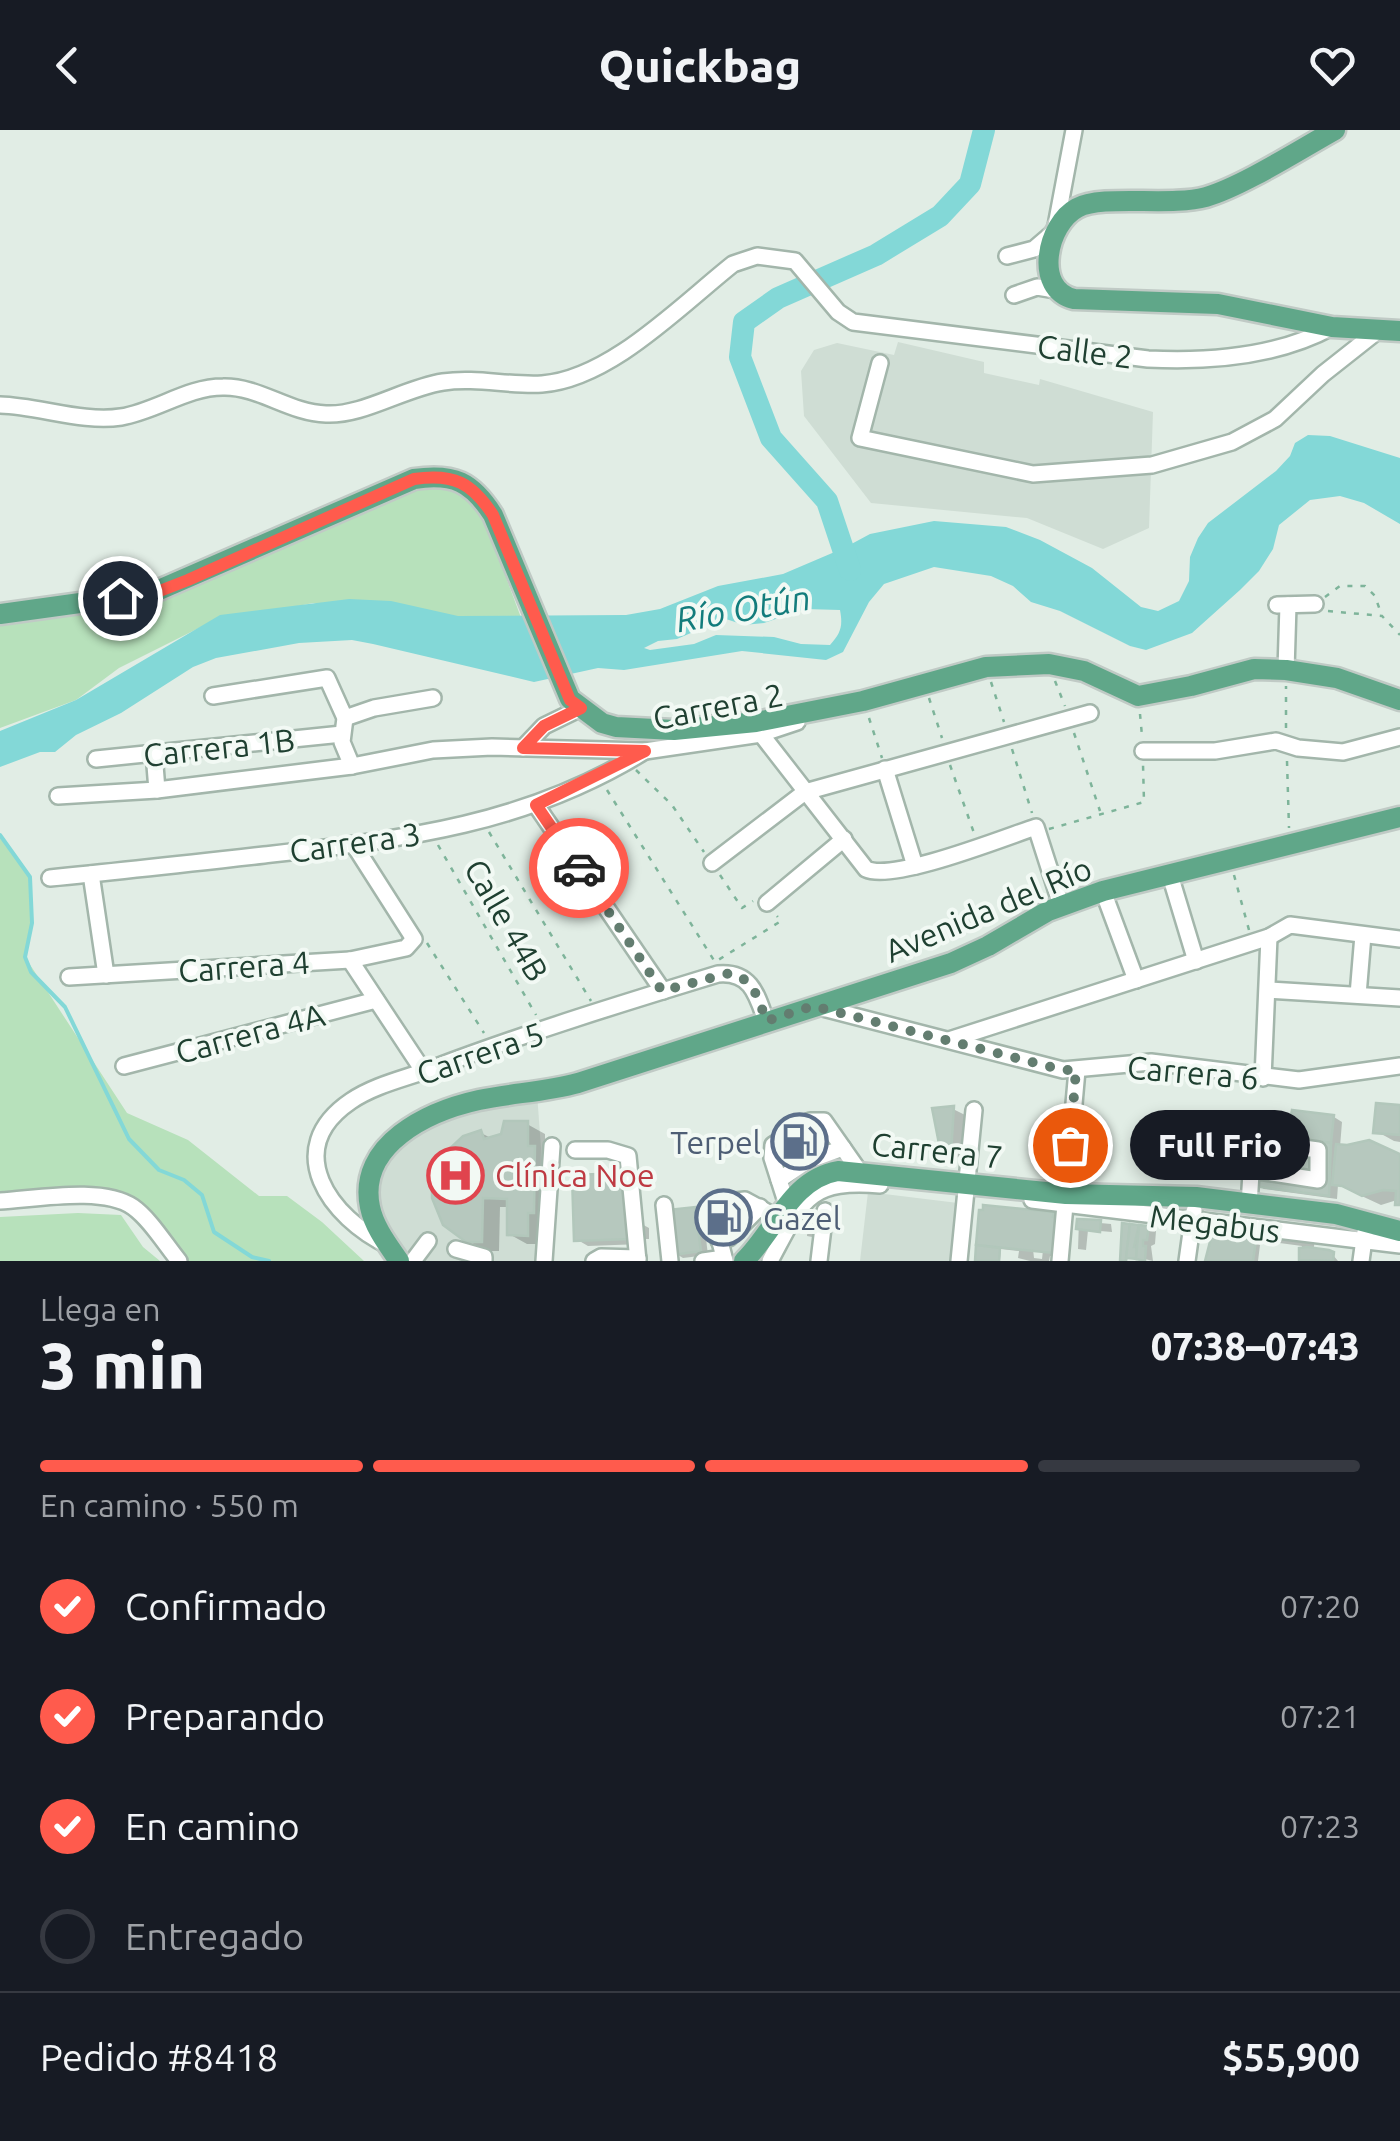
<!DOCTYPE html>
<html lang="es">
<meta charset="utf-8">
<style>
:root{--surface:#171b24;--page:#242831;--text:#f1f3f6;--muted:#9ea1a6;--line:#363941;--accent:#ff5b4d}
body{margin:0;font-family:Ubuntu,sans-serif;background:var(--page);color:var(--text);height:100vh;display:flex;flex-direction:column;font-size:38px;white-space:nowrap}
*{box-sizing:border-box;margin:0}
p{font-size:32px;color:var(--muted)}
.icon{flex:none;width:55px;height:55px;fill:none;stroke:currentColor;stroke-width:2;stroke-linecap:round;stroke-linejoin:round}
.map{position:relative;height:1131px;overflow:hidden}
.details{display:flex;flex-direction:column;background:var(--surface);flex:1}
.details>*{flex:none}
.pin{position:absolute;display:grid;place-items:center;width:85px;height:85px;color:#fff;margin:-42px;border:5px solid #fff;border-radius:50%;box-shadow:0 2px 10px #0007}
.courier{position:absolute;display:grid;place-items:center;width:100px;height:100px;margin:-50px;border:8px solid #ff5b4d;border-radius:50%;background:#fff;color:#222;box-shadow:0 2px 12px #0007}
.bubble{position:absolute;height:70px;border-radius:35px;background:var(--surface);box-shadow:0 5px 15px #0003;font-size:32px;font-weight:800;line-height:70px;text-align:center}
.headline em{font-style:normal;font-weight:800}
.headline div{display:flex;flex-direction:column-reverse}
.headline{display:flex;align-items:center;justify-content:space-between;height:170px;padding:0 40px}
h1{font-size:65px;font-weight:800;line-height:75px}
.bar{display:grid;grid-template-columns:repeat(4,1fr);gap:15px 10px;align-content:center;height:120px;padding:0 40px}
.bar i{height:12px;border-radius:8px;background:var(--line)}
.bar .selected{background:var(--accent)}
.bar p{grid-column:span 4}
.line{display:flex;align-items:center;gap:25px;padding:0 40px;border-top:2px solid var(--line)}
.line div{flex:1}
ol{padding:0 40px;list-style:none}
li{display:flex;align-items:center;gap:30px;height:110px}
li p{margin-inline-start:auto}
li .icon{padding:10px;border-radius:50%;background:var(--accent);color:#fff;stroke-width:4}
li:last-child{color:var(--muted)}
li i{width:55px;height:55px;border:5px solid var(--line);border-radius:50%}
header{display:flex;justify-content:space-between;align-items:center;height:130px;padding:0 40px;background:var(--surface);font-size:45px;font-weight:800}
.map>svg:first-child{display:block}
</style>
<header><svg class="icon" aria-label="back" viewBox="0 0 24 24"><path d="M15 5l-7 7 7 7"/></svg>Quickbag<svg class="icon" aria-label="heart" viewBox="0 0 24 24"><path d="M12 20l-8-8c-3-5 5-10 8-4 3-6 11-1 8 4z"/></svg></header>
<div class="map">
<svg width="1400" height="1131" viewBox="0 0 1400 1131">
<rect width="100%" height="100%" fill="#e1ede5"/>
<g fill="#cfddd4">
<path d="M898,212L984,232V243L1039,255L1040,249L1153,282L1149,398L1103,419L1027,388L871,373L804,286L801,241L814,220L837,213L894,225Z"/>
<path d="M537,963L541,1018L539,1131H399L369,1052L411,997Z"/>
<path d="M868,1062L958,1073L951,1131H860Z"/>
</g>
<g fill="#b7e1bb">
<path d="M452,349L479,375L529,509L313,473L207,494L119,538L76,570L0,598V485L153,463L373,368Z"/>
<path d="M0,706C7,717 19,727 25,738C38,765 31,799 25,827L127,983L188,1010L259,1066H287L322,1092L364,1131H179L135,1078L87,1066L0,1068Z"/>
<path d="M78,1083L121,1085L143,1117L160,1131H0V1087Z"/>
</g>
<path fill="#83d8d7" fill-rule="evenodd" d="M1308,305L1330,306L1400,328V394L1364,373L1340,366L1310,370L1279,395L1273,419L1259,441L1240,460L1192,503L1146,520L1130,516L1060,481L1031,472L1013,456L991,446L934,437L884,454L869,472L843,522L826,530L742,521L624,540L598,538L534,552L373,514L352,510L299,513L216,528L193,537L121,583L76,605L55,622H40L0,637V601L76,570L220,485L349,469L391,471L458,486L626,485L660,479L718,456L783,444L844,418L870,404L934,391L1006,397L1040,410L1092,438L1141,477L1158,481L1179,471L1189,451L1190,427L1198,408L1208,393L1276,341L1290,326L1295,313ZM805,479L840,480C843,496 841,503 830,515L801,514L774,507L716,505L694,514L650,520L644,518L658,511L677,509L716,492L726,489L744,495L764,493Z"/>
<g fill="#0003" fill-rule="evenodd">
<path d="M1400,977V1012L1394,1011L1376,1001Z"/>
<path d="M953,979L965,985L962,1029L943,1022Z"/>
<path d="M1334,987L1342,992L1340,1017L1400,1027V1075L1397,1070L1381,1075L1338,1055L1337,1069L1264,1059L1255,1054L1327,1015L1271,1009L1293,993Z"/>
<path d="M527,994L545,1004V1114H527L509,1104L510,1077H500L499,1121H486L467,1110L481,1003L493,1009Z"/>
<path d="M822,995L829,1006L786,1027L781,1016Z"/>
<path d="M729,1078L733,1099L724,1101L719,1079Z"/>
<path d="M694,1079L703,1084L708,1125L683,1128L675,1123Z"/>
<path d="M981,1082L1053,1085L1058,1088L1057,1126H1050L1049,1131H1030L1018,1128L1019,1121L1001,1119L1000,1131H977ZM1033,1119L1043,1120L1042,1129L1034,1128Z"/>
<path d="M1079,1091L1111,1094L1112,1102L1088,1100L1086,1120L1078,1119Z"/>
<path d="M638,1092L649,1098V1109H642V1114L588,1116L576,1109Z"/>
<path d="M808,1094L819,1095L823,1109L807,1106Z"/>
<path d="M1124,1096L1156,1101L1155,1114L1151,1116L1153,1131L1128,1125L1127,1131H1122Z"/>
<path d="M1268,1102L1315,1110L1313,1122L1333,1125L1338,1131H1305L1301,1129L1302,1116L1272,1112L1267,1109Z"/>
<path d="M1255,1112L1260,1115L1258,1131H1208Z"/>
</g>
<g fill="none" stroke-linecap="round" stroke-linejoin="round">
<path stroke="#83d8d7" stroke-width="4" d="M0,705L30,747L32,793L25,827L31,842L65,877L129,1009L159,1040L184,1050L202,1065L214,1102L252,1127L269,1131"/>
<path stroke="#83d8d7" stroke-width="22" d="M850,440L827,371L771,308L740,227L744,192L778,168L876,125L940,86L970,54L984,0"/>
</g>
<g fill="#b6c8be" stroke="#b2c7bb" stroke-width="2.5">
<path d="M1376,973L1400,975V1005L1373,1003Z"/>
<path d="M954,976L951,1024H941L932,978Z"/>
<path d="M1292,980L1334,985L1331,1013L1260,1005L1262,988L1290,991Z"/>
<path d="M504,991H528V1016H535L534,1083H528V1106L507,1105V1069L483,1068L482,1112H466L443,1095L432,1068V1052L444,1024L463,1006L481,1000L484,1009L501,1004Z"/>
<path d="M815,996L822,1009L784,1028L777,1015Z"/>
<path d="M1369,1010L1400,1024V1075H1395L1396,1061L1383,1060L1362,1066L1342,1056L1332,1055L1336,1014L1347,1015Z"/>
<path d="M1324,1012L1331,1013L1329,1066L1253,1056V1047L1320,1056Z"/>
<path d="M1262,1017L1314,1023L1313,1043L1261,1037Z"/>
<path d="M626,1043L631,1109L574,1111L572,1045Z"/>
<path d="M983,1075L1054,1082L1053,1087L1057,1088L1053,1123L976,1115L979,1080H983Z"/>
<path d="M695,1077L701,1121L673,1125L667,1080Z"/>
<path d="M1077,1089L1101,1090L1100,1102L1076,1099Z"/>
<path d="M1122,1093L1130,1094L1126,1131H1120Z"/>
<path d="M1130,1094L1139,1095L1134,1117H1137L1136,1129L1126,1128Z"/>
<path d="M1139,1095L1149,1096L1147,1110H1143V1116H1146L1145,1131L1136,1129Z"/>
<path d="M1212,1104L1256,1110L1253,1131H1205Z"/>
<path d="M976,1115L1000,1118L999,1131H975Z"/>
<path d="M1307,1117L1329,1120L1334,1122L1333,1131L1299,1130V1118Z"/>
</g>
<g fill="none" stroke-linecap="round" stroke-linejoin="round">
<defs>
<g id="minor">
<path d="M1007,126L1034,119L1055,101L1074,0"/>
<path d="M1014,165L1037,157L1055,160"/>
<path d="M880,233L860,308L1033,344L1152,335L1232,312L1275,289L1323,244L1380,199"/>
<path d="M0,275C39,276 83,293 121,287C157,281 187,257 223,257C259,256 289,283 326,284C363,286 404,258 443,252C476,247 509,256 542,254C610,249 680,176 733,134L757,126L795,131L838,182L853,192L1148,229C1209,232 1277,227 1332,197"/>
<path d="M1277,475L1315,474"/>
<path d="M1286,540L1288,475"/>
<path d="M213,566L327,548L345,588L342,612L352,636"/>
<path d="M345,588L374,578L433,568"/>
<path d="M761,604L866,739C893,752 1003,708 1036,697L1061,775"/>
<path d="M523,618L544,596L581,578"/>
<path d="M1143,621H1215L1276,611L1298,618L1343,622L1400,607"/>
<path d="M154,623L157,660"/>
<path d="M96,629L342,604"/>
<path d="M885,639L915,736"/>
<path d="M58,666L157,660L352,636L433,620L492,617L645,621L761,604L797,592"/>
<path d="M536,675L663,861"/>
<path d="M712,733L805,662L1090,583"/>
<path d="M91,744L106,845"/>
<path d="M1170,745L1196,831"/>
<path d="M50,748C122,741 193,733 264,725C402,709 524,696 645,621"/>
<path d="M1103,761L1136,850"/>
<path d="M767,773L844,709"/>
<path d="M350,830L424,942"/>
<path d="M69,847L350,830L406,818L414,809L354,715"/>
<path d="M1268,860L1400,868"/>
<path d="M1358,865L1363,805"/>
<path d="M815,876L1063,940L1151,932L1299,950L1400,936"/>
<path d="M949,910L1269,807L1290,795L1400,809"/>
<path d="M124,936L376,870"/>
<path d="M1263,948L1269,807"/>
<path d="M575,1020H608L628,1026L638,1131"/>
<path d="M779,1050L807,1031L843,1018"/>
<path d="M1032,1070L1400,1115"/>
<path d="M0,1071C36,1069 103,1056 133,1077C150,1089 165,1114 179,1131"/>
<path d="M664,1075L670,1131"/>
<path d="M787,1075L772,1028L773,1015L810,991H824L859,1041"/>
<path d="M1249,1075L1253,1011L1318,1020V1050L1252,1040"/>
<path d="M719,1111L729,1108L760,1077"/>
<path d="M389,1116C330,1088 280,1019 351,971C376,954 408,948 436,937C529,902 623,873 718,844C751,841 757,865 766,891"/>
<path d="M456,1119L484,1127V1131"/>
<path d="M413,1131L428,1111"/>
<path d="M544,1131L552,1016"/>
<path d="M594,1131L601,1127L638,1128"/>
<path d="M703,1131L724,1128"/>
<path d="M725,1131L712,1081L717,1073L745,1070L778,1088"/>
<path d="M770,1131C802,1072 806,1049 880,1055"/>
<path d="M819,1131L825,1081"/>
<path d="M959,1131L974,980"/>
<path d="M1060,1131L1077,940"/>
<path d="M1187,1131L1194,1081"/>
<path d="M1361,1131L1365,1102"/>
</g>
<g id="major">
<path d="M1335,0C1299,20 1243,56 1206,67C1170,77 1102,64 1077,78C1047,94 1033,159 1074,169L1218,174L1332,197L1400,201"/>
<path d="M0,484L152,463L414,349C454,343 472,352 493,385L570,569L602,593L616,597L674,600L756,592L863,571L986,537L1049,534L1084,541L1138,566L1191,556L1254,539L1286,540L1337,548L1400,570"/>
<path d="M399,1131C388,1115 374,1097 370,1077C357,1014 429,981 479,970C512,963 545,962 578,953L951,833L988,816L1048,781L1103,761L1400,687"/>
<path d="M744,1131C775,1101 791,1049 838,1041L1066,1064L1196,1067L1336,1084L1400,1101"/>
</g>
</defs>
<use href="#minor" stroke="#a3b6ab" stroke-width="20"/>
<use href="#major" stroke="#c0cac5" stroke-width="25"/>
<g stroke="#7eb49a" stroke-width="2.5" stroke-dasharray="5 8" stroke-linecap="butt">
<path d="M1325,467L1340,456H1365L1375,466L1382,486"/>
<path d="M1328,481L1382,486L1400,505"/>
<path d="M1055,551L1065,576"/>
<path d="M991,552L1004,592"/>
<path d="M929,568L942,608"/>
<path d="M1140,584L1142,606"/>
<path d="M869,588L882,628"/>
<path d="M1286,598V556"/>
<path d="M1074,603L1100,681"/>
<path d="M1012,619L1032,683"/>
<path d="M1287,631L1289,698"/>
<path d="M950,635L974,703"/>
<path d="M636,640L672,675L704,722"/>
<path d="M607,660L715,832L781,791L777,786"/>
<path d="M1049,699L1144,672L1143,634"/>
<path d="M489,702L591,871"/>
<path d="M438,715L536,885"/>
<path d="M720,745L742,778L753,771"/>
<path d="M1234,745L1249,800"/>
<path d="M427,813L484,903"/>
</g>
<use href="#minor" stroke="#fff" stroke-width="15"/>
<use href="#major" stroke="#60a789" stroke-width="20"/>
</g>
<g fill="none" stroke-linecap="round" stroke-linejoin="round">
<path stroke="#637d70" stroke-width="10" stroke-dasharray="0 18" d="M579,738L662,861L730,843C754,849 759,870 766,891L813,876L1063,940H1076L1070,1015"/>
<path stroke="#ff5b4d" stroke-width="12" d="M120,468L152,464L188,450L414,349C454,343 472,353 493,385L570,570L581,578L544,596L523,618L645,621L536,675L579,738"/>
</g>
<defs>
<symbol id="fuel-ring" viewBox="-11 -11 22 22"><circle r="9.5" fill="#f2f9f4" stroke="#5c6f8a" stroke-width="1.5"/><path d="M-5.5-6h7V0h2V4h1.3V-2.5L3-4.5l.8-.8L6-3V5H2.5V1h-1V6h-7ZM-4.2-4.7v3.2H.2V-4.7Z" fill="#5c6f8a"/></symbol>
<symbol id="hospital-ring" viewBox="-11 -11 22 22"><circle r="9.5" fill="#f2f9f4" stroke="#e0444e" stroke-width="1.5"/><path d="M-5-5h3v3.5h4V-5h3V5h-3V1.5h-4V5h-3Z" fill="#e0444e"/></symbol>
</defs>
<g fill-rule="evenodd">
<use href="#fuel-ring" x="768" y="980" width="63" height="63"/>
<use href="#hospital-ring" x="424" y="1014" width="63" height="63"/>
<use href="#fuel-ring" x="692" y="1056" width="63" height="63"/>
</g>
<g text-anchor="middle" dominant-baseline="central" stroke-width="8" stroke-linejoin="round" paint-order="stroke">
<g font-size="32" fill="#1f4031" stroke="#f2f9f4">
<text transform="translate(1085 221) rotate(7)">Calle 2</text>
<text transform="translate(718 576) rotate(-11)">Carrera 2</text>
<text transform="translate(219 617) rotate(-6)">Carrera 1B</text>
<text transform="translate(355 712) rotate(-8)">Carrera 3</text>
<text transform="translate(988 779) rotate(-23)">Avenida del Río</text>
<text transform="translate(507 790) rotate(60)">Calle 44B</text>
<text transform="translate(244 836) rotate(-4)">Carrera 4</text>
<text transform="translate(250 903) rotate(-15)">Carrera 4A</text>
<text transform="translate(480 923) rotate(-19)">Carrera 5</text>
<text transform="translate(1193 942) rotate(5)">Carrera 6</text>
<text transform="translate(937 1020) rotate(6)">Carrera 7</text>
<text transform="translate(1215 1093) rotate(7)">Megabus</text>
</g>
<g font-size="32" fill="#4e5e75" stroke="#f2f9f4" text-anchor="end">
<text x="761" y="1012">Terpel</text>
<text x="763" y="1088" text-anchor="start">Gazel</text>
</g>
<g font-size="32" fill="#be3a42" stroke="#f2f9f4" text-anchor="start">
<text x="495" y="1045">Clínica Noe</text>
</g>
<g font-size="35" font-style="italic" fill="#137c7c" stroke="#f2f9f4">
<text transform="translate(743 478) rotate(-10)">Río Otún</text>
</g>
</g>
</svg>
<div class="pin" style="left:1070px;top:1015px;background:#ea580c"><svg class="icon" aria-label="bag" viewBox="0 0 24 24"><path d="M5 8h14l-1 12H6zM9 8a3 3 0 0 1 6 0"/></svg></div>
<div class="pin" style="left:120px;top:468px;background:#1f2937"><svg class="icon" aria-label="home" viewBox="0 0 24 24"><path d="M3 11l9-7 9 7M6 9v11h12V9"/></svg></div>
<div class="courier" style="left:579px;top:738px"><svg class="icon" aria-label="car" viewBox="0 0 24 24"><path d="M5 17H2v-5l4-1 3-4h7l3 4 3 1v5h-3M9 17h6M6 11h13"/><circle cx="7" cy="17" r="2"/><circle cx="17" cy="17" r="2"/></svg></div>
<div class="bubble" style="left:1130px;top:980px;width:180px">Full Frio</div>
</div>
<section class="details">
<div class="headline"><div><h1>3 min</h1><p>Llega en</p></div><em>07:38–07:43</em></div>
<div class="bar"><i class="selected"></i><i class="selected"></i><i class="selected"></i><i></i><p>En camino · 550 m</p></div>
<ol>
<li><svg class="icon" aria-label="check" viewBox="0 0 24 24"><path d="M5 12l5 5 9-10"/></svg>Confirmado<p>07:20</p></li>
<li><svg class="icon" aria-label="check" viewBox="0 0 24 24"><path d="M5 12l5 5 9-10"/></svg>Preparando<p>07:21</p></li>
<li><svg class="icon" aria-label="check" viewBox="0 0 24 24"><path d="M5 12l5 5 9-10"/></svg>En camino<p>07:23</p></li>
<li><i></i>Entregado</li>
</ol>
<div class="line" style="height:130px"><div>Pedido #8418</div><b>$55,900</b></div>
</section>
